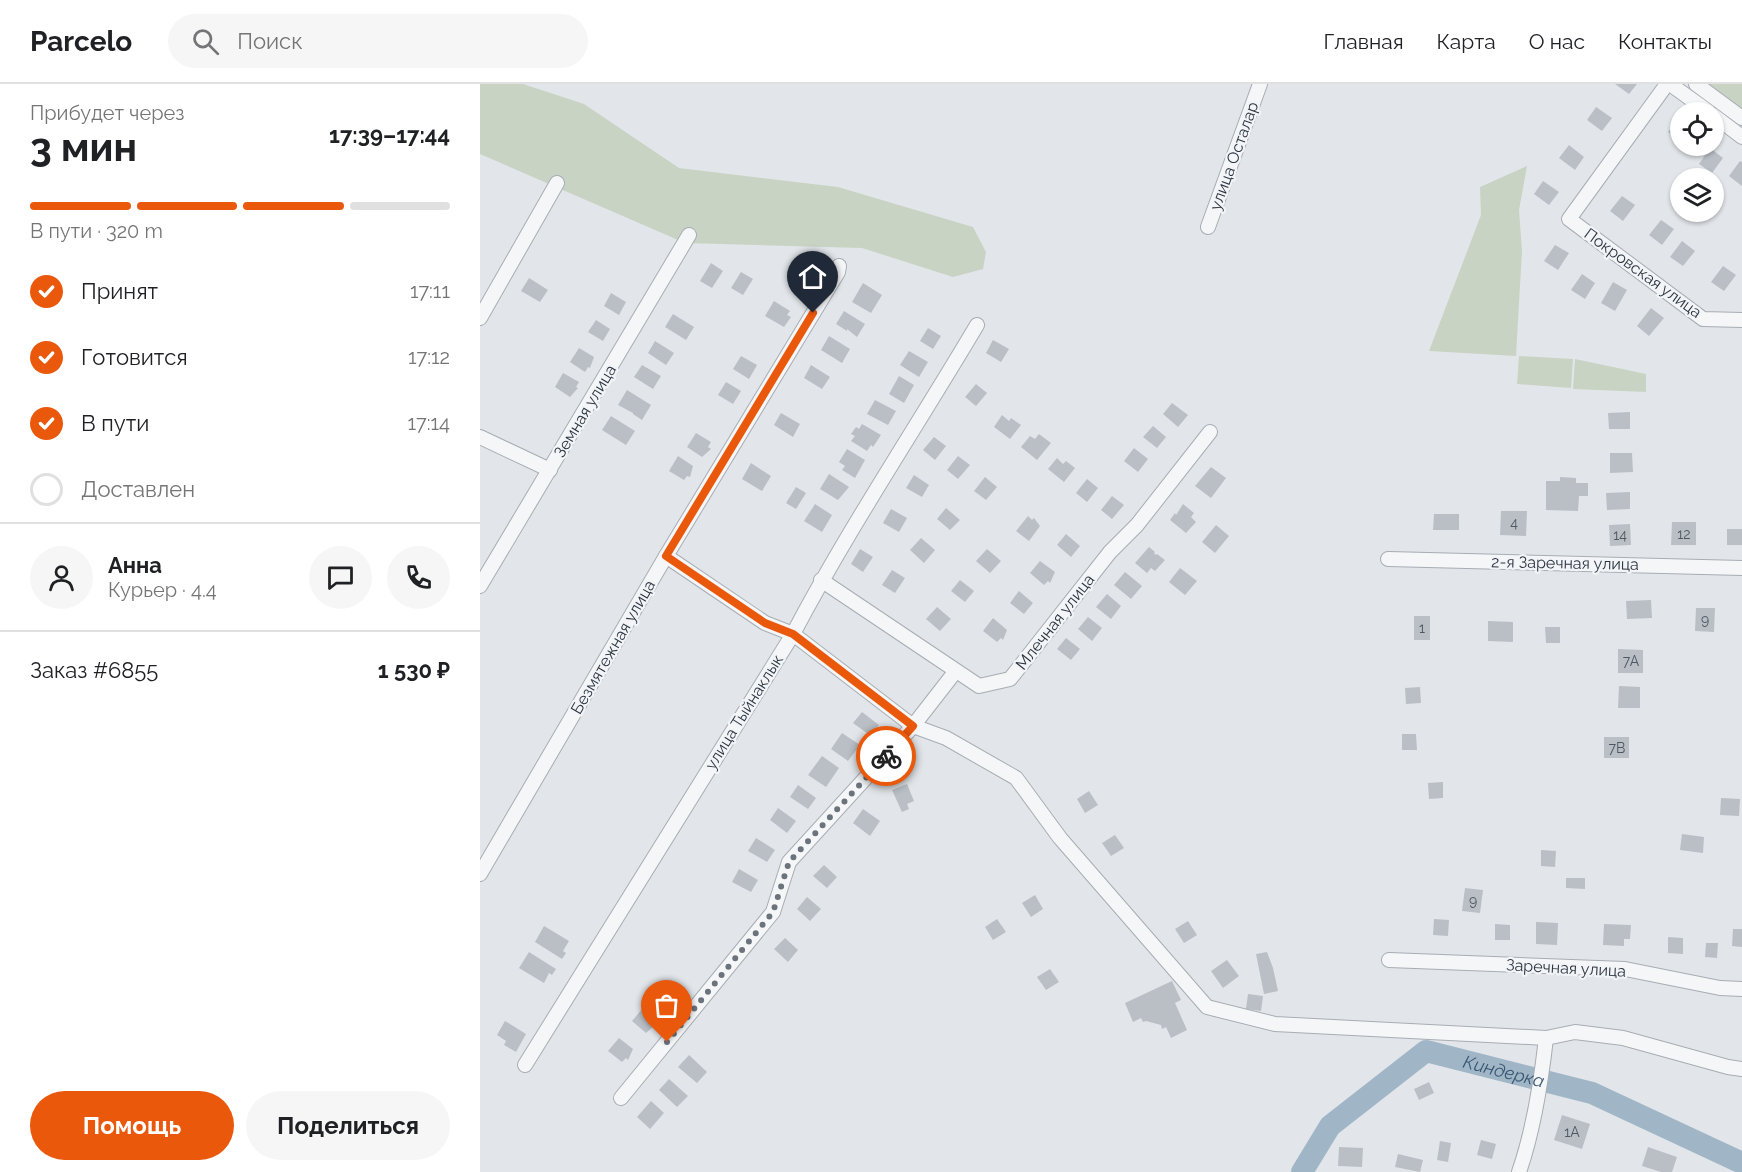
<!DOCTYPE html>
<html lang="ru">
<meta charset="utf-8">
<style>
:root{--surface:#fff;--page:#f6f6f6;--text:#202124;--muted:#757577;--line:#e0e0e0;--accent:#ea580c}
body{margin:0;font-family:Raleway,sans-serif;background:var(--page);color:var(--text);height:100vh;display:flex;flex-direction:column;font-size:22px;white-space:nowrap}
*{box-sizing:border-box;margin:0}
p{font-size:20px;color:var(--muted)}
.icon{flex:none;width:33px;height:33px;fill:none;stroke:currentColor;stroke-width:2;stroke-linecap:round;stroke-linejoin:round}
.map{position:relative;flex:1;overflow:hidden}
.details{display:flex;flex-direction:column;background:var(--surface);width:480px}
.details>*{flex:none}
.buttons{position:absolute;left:1190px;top:18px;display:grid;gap:12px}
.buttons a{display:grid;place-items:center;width:54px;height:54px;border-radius:50%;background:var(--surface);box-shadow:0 2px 4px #0004;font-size:30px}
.pin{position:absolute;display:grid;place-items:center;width:51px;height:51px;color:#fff;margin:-62px -26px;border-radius:50% 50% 50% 0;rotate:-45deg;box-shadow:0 0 6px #0007}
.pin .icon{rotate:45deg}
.courier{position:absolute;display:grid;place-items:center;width:60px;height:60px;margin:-30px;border:4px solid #ea580c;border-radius:50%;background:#fff;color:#222;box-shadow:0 2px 8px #0007}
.headline em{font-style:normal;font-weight:700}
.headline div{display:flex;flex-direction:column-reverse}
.headline{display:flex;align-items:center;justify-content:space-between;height:102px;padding:0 30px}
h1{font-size:39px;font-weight:700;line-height:45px}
.bar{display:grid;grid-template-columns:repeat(4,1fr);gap:9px 6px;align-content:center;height:72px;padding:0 30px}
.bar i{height:8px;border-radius:4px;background:var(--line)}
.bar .active{background:var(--accent)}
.bar p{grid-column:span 4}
.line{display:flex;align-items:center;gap:15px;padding:0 30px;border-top:2px solid var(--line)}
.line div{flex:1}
.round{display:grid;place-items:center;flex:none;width:63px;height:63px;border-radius:32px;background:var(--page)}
ol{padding:0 30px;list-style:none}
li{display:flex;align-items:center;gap:18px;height:66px}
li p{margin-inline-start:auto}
li .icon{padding:6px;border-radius:50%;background:var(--accent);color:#fff;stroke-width:4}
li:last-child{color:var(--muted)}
li i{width:33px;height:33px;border:3px solid var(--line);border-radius:50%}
.cta{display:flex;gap:12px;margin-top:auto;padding:12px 30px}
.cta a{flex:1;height:69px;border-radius:36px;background:var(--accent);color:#fff;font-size:24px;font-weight:700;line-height:69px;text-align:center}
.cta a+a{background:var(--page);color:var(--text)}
header{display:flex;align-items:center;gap:36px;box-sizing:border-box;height:84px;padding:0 30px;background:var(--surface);border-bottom:2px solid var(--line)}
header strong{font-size:28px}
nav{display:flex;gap:33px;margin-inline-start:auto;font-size:21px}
.search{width:420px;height:54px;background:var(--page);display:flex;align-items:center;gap:15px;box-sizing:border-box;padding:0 21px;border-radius:33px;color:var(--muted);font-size:22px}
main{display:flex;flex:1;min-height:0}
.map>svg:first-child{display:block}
</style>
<header>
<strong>Parcelo</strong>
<div class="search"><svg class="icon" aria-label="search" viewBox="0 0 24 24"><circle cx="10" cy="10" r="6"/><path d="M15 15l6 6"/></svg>Поиск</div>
<nav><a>Главная</a><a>Карта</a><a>О нас</a><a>Контакты</a></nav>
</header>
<main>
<section class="details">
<div class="headline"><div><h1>3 мин</h1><p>Прибудет через</p></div><em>17:39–17:44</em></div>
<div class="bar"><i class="active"></i><i class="active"></i><i class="active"></i><i></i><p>В пути · 320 m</p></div>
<ol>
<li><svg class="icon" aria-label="check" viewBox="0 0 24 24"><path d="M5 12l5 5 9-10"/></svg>Принят<p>17:11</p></li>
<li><svg class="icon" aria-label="check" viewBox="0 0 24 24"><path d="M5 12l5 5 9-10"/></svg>Готовится<p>17:12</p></li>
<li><svg class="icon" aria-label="check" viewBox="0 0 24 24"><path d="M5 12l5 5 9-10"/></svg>В пути<p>17:14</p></li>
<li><i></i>Доставлен</li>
</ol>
<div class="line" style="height:108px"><a class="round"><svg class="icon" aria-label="person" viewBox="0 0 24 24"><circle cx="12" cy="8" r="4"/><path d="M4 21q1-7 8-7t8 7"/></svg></a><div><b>Анна</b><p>Курьер · 4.4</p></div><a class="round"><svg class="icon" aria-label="chat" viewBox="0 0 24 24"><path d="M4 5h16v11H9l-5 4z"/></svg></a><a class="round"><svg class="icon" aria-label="phone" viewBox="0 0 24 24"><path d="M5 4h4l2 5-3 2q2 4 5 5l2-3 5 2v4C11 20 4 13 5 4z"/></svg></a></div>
<div class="line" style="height:78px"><div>Заказ #6855</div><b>1 530 ₽</b></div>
<div class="cta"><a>Помощь</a><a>Поделиться</a></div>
</section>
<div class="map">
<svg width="1262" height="1088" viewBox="0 0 1262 1088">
<rect width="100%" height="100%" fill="#e2e6ea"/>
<g fill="#c9d3c4">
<path d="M0,0H43L104,20L199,84L358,103L493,143L506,168L503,185L473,193L382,164L205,159L0,70Z"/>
<path d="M1222,0H1262V28Z"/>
<path d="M1047,82L1039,126L1042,167L1036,272L949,267L1001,131L1000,103Z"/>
<path d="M1039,272L1093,275L1091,304L1037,300Z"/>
<path d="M1095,275L1166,290V308L1093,305Z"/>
</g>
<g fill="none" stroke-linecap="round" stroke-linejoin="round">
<path stroke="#a0b6c7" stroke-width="22" id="s1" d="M822,1088L850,1042L946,967L1112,1009L1262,1079"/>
</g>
<g fill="#babfc6">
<path d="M1135,0H1157L1149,10Z"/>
<path d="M1116,23L1132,34L1122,47L1107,36Z"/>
<path d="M1200,32V57L1188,48Z"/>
<path d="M1089,61L1104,73L1095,86L1079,74Z"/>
<path d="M1230,64L1243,74L1232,89L1219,80Z"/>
<path d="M1260,77L1262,78V102L1249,92Z"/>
<path d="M1063,97L1079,108L1069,121L1054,110Z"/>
<path d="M1142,112L1155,121L1143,137L1130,127Z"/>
<path d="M1181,136L1194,145L1182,161L1169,151Z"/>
<path d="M1202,157L1215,167L1203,182L1190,173Z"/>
<path d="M1075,161L1089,169L1078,186L1064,177Z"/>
<path d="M231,179L243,187L232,204L220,197Z"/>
<path d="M1243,182L1256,191L1244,207L1231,198Z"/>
<path d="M261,188L273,195L263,211L251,204Z"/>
<path d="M1102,190L1115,199L1105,215L1091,206Z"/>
<path d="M49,194L68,206L60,218L41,207Z"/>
<path d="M1133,198L1147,206L1135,227L1121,219Z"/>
<path d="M383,199L402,211L391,229L372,218Z"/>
<path d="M131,209L146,218L139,231L124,222Z"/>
<path d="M294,217L310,227L307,231L311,233L304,243L285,232Z"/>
<path d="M1171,224L1184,234L1169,252L1157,242Z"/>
<path d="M364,227L385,240L377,253L367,245V247L356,240Z"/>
<path d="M193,230L214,243L206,256L185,243Z"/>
<path d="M116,236L130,245L123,257L108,248Z"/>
<path d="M448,244L461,252L453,265L440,257Z"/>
<path d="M349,252L370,265L362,279L341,266Z"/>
<path d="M513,256L529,265L521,278L506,269Z"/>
<path d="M175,257L194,269L186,281L168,269Z"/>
<path d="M99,264L114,273L110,284L108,283L105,288L90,278Z"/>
<path d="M429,267L448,278L439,293L420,281Z"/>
<path d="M261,272L277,281L269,295L253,285Z"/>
<path d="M162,281L181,292L173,305L154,293Z"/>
<path d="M331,281L350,293L342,305L324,294Z"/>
<path d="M83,289L99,298L96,303L98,304L90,313L75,303Z"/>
<path d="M419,292L434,301L424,319L409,310Z"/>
<path d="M246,298L261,307L253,320L238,311Z"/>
<path d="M496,300L507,309L496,322L485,313Z"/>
<path d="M147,306L171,321L162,336L153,330V329L138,321Z"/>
<path d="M395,316L416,327L408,341L387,330Z"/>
<path d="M692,319L708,331L698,343L683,330Z"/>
<path d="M1150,328V345H1129L1128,329Z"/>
<path d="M301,329L320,340L313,353L294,341Z"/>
<path d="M522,331L529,337L531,334L541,341L530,355L514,343Z"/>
<path d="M131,332L155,347L146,361L122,346Z"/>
<path d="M382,340L401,351L393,363L391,361L387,367L371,357L375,352L371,350L376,343L379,345Z"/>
<path d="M673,342L686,353L677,364L663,353Z"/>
<path d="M216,349L231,358L228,363L231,365L222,373L207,363Z"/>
<path d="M559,350L571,359L557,376L541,363L550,352L555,355Z"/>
<path d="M454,353L466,362L455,376L443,366Z"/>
<path d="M654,364L668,375L658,388L644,377Z"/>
<path d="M367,365L385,376L375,394L362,386L365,382L359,378Z"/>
<path d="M1130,369H1152L1153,388L1130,389Z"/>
<path d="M198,372L213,382L210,393L207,392L204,396L189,387Z"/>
<path d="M478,372L490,381L478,395L467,386Z"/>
<path d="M577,374L583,380L586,377L595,384L584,398L568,385Z"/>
<path d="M271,379L291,392L282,407L262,395Z"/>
<path d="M731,383L746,394L731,414L715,402Z"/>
<path d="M349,390L369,403L358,416L340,405Z"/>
<path d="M434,391L449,401L442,413L426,404Z"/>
<path d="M505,393L517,403L506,416L494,407Z"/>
<path d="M1080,393L1096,394V399H1108V412H1099L1098,427L1066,426V397H1080Z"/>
<path d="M607,395L618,404L607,418L596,409Z"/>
<path d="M316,403L326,409L316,425L306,419Z"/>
<path d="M1150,408V425L1127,426L1126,409Z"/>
<path d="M632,412L644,421L632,435L621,426Z"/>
<path d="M335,420L352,431L342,448L324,437Z"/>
<path d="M703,420L714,429L711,433L716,438L706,449L690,436L695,429L696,431Z"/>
<path d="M466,424L480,436L470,446L457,435Z"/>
<path d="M411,425L427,434L419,448L403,439Z"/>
<path d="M1021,427H1047L1046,452L1020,451Z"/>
<path d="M954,430H979V446H953Z"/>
<path d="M548,432L552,436L554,434L560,442L549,457L536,447Z"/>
<path d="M1192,438H1216V461H1191Z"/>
<path d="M1150,440L1151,461L1130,462L1129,441Z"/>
<path d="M736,441L749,452L735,469L722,458Z"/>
<rect x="1247" y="445" width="15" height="16"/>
<path d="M586,450L600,462L591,473L577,461Z"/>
<path d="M441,454L455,466L444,479L430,466Z"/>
<path d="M669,463L675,468L674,469L676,471L677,470L685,476L675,487L671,484L667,489L655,479Z"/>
<path d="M380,465L393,473L383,488L371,480Z"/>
<path d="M507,465L521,477L510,489L496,477Z"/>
<path d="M560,477L575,488L570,499L568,497L564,501L550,489Z"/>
<path d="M700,484L717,497L705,511L689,498Z"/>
<path d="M412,486L425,494L415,509L402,501Z"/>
<path d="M645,488L662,502L651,515L634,501Z"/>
<path d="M480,496L494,507L485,518L471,507Z"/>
<path d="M539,507L553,519L544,530L530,519Z"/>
<path d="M627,510L641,522L631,535L616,523Z"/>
<path d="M1171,516L1172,534L1147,535L1146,517Z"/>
<path d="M457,523L471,535L460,547L446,535Z"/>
<path d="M1216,524H1235L1234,548L1215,547Z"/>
<rect x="934" y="532" width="16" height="24"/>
<path d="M608,533L622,544L612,557L598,545Z"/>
<path d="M513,534L527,546L523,556L521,554L517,558L503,547Z"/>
<path d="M1008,537L1033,538V558L1008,557Z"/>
<path d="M1065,543H1080V559H1066Z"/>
<path d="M586,554L600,565L591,576L577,565Z"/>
<path d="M1138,565L1163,566V589H1138Z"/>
<path d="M1139,602L1160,603V624H1138Z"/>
<path d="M940,603L941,619L926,620L925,604Z"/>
<path d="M382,628L399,641L391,652L373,639Z"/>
<path d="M362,649L380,661L368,677L351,665Z"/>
<path d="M922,650H936L937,666H922Z"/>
<rect x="1124" y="653" width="25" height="21"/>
<path d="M342,672L359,684L346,703L328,691Z"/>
<path d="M963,698V714L949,715L948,699Z"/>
<path d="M427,700L434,717L427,720L429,725L422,728L412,706Z"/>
<path d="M318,701L336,714L328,725L310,713Z"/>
<path d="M609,707L618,721L605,729L597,715Z"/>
<path d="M1241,714L1260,715L1259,732L1240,731Z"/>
<path d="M298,724L316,737L307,749L290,736Z"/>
<path d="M383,725L400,737L390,752L373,739Z"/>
<path d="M1202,750L1224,753L1223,769L1200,766Z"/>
<path d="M635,751L644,764L631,772L622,759Z"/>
<path d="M276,754L295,766L287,778L268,767Z"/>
<path d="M1061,766L1076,767L1075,783L1061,782Z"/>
<path d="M344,781L357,793L347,804L333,792Z"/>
<path d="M259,785L278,796L271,808L252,798Z"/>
<path d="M1086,794H1105V805L1086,804Z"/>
<path d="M985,804L1003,806L1000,829L982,827Z"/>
<path d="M555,811L563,825L551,833L542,819Z"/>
<path d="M327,813L341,825L330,837L317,825Z"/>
<path d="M517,835L526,848L513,856L505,843Z"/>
<path d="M954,835L969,836L968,852L953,851Z"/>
<path d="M708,837L717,851L704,859L695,845Z"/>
<path d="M1056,838L1078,839L1077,861L1056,860Z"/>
<path d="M1015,840L1030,841V856H1015Z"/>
<path d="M1124,840L1151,841L1150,855H1144V862L1123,861Z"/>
<path d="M64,842L89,857L83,867L86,869L82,875L55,858Z"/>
<path d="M1253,845H1262V863L1252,862Z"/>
<path d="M1188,853L1203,854V870L1188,869Z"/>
<path d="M305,854L318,866L308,878L294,865Z"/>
<path d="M1226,859H1238L1237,874L1225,873Z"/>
<path d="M49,868L76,885L72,891L69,889L64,899L39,884Z"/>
<path d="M787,868L793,884L798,907L784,910L776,870Z"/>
<path d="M747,876L759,892L743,904L731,887Z"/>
<path d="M570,885L579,898L566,906L557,893Z"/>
<path d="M186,896L200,907L195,918L192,916L189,920L175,909Z"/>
<path d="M692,897L701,916L695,919L707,946L691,954L686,943L682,945L681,941L666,937L663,938L661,934L653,938L645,919Z"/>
<path d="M768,910L783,912L781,927L766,925Z"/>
<path d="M163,924L177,935L173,940L175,941L166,949L152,937Z"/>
<path d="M25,937L46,950L36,968L24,961L26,957L17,951Z"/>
<path d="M139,954L153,965L148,976L146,974L142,978L128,967Z"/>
<path d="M209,971L227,988L217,999L198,983Z"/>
<path d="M189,995L208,1012L197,1023L179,1006Z"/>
<path d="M949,998L954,1009L939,1016L934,1005Z"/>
<path d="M171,1017L184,1029L170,1045L157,1033Z"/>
<path d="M1082,1031L1110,1040L1102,1065L1074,1056Z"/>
<path d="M1001,1056L1016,1060L1012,1075L997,1071Z"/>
<path d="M960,1057L971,1059L968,1078L957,1076Z"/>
<path d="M859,1063L883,1064L882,1083L858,1082Z"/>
<path d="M1168,1063L1197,1073L1192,1088H1181L1162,1082Z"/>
<path d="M918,1070L943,1076L940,1088L915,1083Z"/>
</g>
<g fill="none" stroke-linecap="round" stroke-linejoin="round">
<defs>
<g id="minor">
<path d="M1187,0L1089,135L1223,235L1262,236"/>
<path d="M1190,0L1229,28"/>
<path d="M1216,0L1262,34"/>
<path d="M1233,31L1262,53"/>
<path d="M728,143L780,0"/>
<path d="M0,234L77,99"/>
<path d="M0,353L70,386"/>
<path d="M186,472L285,539L313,550L433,642L466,654L536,694L580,754L727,923L795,940L1066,954L1095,948L1143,954L1248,983L1262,985"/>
<path d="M908,475L1262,484"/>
<path d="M341,496L499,602L530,595L630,468L657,441L730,348"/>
<path d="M0,502L209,151"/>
<path d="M0,790L186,472L358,188L359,182"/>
<path d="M909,876L1145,885L1240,904L1262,905"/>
<path d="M45,981L313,550C369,444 436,344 497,241"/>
<path d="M141,1014L293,828L309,778L433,642L475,588"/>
<path d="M1039,1088C1054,1045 1061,999 1066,954"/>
</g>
</defs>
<use href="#minor" stroke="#a7adb4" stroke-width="16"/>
<use href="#minor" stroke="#f5f6f8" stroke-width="14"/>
</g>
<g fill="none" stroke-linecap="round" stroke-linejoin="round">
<path stroke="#6b737c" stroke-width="6" stroke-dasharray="0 10.8" d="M187,958L293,828L309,778L406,672"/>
<path stroke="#ea580c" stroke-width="8" d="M333,229L186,472L285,539L313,550L433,642L406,672"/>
</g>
<g text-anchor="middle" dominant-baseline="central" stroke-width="4.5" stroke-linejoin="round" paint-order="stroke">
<g font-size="14" fill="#4f5862">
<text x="1034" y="439">4</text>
<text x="1204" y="450">12</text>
<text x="1140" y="451">14</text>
<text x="1225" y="536">9</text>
<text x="942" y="544">1</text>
<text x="1151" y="577">7А</text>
<text x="1137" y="664">7В</text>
<text x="993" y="817">9</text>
<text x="1092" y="1048">1А</text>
</g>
<g font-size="16" fill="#2b3540" stroke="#f2f4f7">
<text transform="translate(754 72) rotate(-70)">улица Осталар</text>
<text transform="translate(1163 189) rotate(36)">Покровская улица</text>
<text transform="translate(105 327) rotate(-59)">Земная улица</text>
<text transform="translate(1085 479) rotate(1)">2-я Заречная улица</text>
<text transform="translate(575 538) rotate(-52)">Млечная улица</text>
<text transform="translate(133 563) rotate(-60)">Безмятежная улица</text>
<text transform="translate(264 628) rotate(-58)">улица Тыйнаклык</text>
<text transform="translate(1086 884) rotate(3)">Заречная улица</text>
</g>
<g font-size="18" font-style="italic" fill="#385672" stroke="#f2f4f7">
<text stroke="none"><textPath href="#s1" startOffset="256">Киндерка</textPath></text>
</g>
</g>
</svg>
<div class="buttons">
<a><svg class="icon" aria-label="locate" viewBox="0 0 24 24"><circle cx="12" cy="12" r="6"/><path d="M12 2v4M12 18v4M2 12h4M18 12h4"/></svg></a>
<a><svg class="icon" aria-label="layers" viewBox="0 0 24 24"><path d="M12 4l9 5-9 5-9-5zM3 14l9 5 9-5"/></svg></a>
</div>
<div class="pin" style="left:187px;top:958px;background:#ea580c"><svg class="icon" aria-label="bag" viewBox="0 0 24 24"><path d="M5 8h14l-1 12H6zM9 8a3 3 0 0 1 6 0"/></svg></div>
<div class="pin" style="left:333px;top:229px;background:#1f2937"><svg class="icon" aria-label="home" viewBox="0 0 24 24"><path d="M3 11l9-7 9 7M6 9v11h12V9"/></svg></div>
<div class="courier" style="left:406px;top:672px"><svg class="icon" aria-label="bike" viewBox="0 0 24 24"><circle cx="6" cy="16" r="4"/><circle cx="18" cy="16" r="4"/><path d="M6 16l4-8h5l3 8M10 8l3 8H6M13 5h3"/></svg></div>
</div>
</main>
